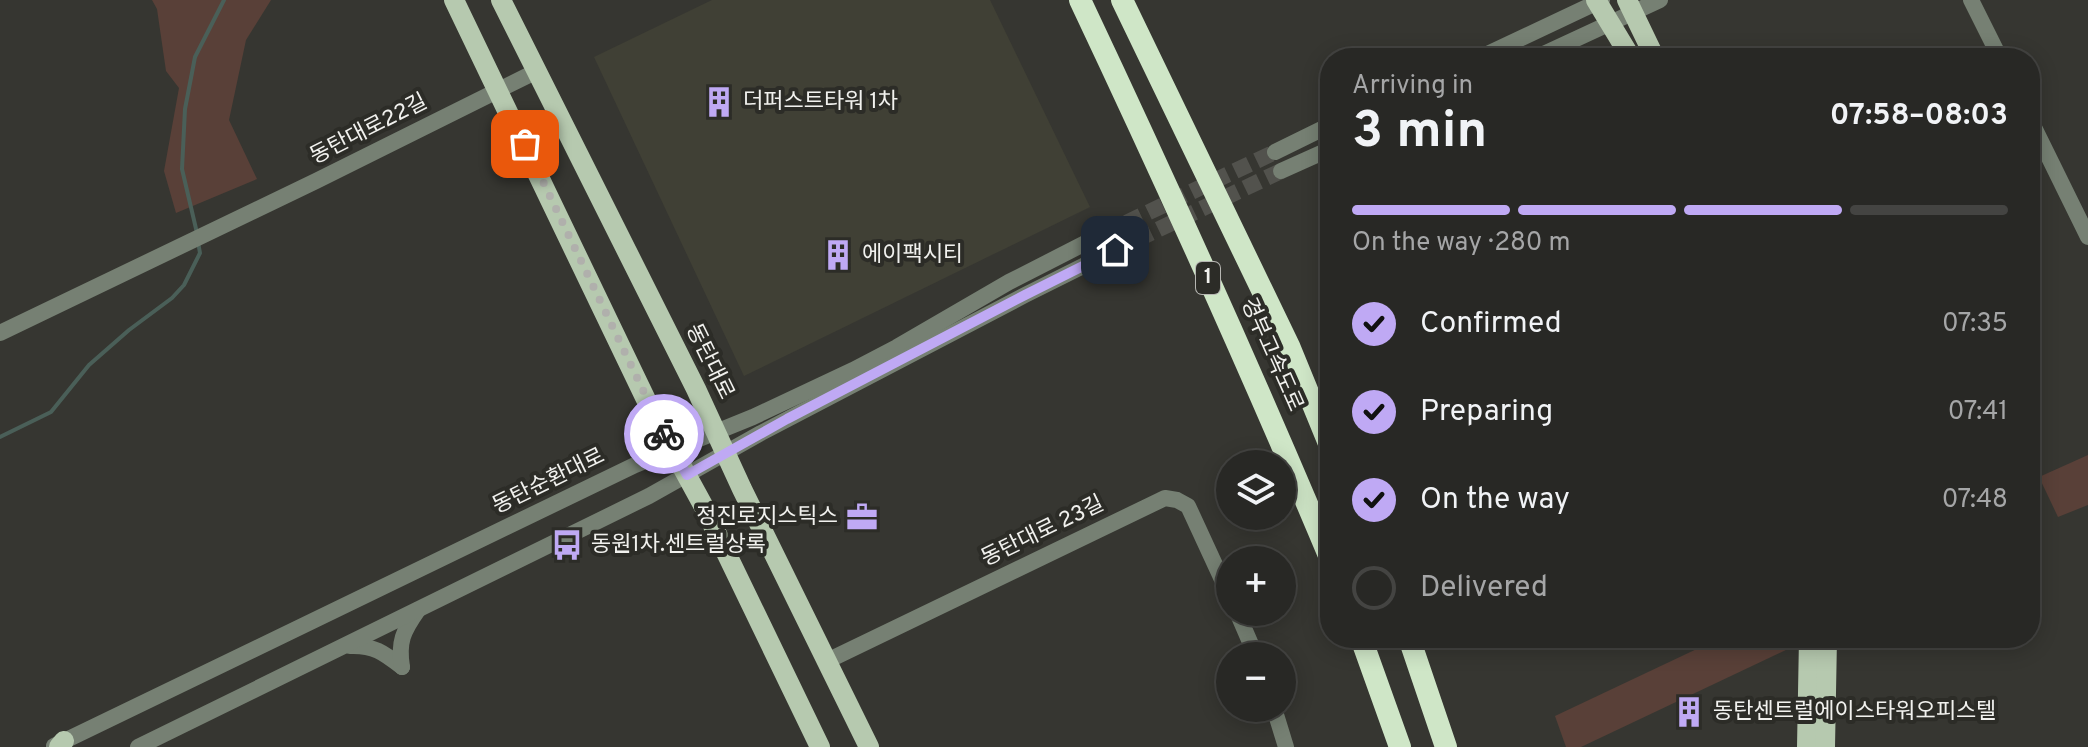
<!DOCTYPE html>
<meta charset="utf-8">
<style>
:root{--surface:#282825;--page:#343432;--text:#f1f3f6;--muted:#a5a6a7;--line:#444442;--accent:#bfa9f4}
body{margin:0;font-family:Overpass,"Noto Sans KR",sans-serif;background:var(--page);color:var(--text);height:100vh;display:flex;flex-direction:column;font-size:30px;white-space:nowrap}
*{box-sizing:border-box;margin:0}
p{font-size:26px;color:var(--muted)}
.icon{flex:none;width:44px;height:44px;fill:none;stroke:currentColor;stroke-width:2;stroke-linecap:round;stroke-linejoin:round}
.map{position:relative;flex:1;overflow:hidden}
.details{position:absolute;left:1320px;top:48px;width:720px;height:600px;display:flex;flex-direction:column;background:var(--surface);border-radius:32px;box-shadow:0 4px 20px #0003,0 0 0 2px var(--line)}
.details>*{flex:none}
.tools{position:absolute;left:1216px;top:450px;display:grid;gap:16px}
.tools a{display:grid;place-items:center;width:80px;height:80px;border-radius:50%;background:var(--surface);box-shadow:0 4px 20px #0003,0 0 0 2px var(--line);font-size:40px}
.pin{position:absolute;display:grid;place-items:center;width:68px;height:68px;color:#fff;margin:-34px;border-radius:16px;box-shadow:0 4px 12px #0006}
.courier{position:absolute;display:grid;place-items:center;width:80px;height:80px;margin:-40px;border:6px solid #bfa9f4;border-radius:50%;background:#fff;color:#222;box-shadow:0 2px 10px #0007}
.overview em{font-style:normal;font-weight:700}
.overview div{display:flex;flex-direction:column-reverse}
.overview{display:flex;align-items:center;justify-content:space-between;height:136px;padding:0 32px}
h1{font-size:52px;font-weight:700;line-height:60px}
.bar{display:grid;grid-template-columns:repeat(4,1fr);gap:12px 8px;align-content:center;height:96px;padding:0 32px}
.bar i{height:10px;border-radius:6px;background:var(--line)}
.bar .selected{background:var(--accent)}
.bar p{grid-column:span 4}
ol{padding:0 32px;list-style:none}
li{display:flex;align-items:center;gap:24px;height:88px}
li p{margin-inline-start:auto}
li .icon{padding:8px;border-radius:50%;background:var(--accent);color:#111;stroke-width:4}
li:last-child{color:var(--muted)}
li i{width:44px;height:44px;border:4px solid var(--line);border-radius:50%}
.map>svg:first-child{display:block}
</style>
<div class="map">
<svg width="2088" height="747" viewBox="0 0 2088 747">
<rect width="100%" height="100%" fill="#363631"/>
<path fill="#404035" d="M712,0H990L1090,207L744,376L594,57Z"/>
<g fill="#594038">
<path d="M152,0H271L246,40L229,120L257,179L176,213L164,171L179,88L166,71L157,9Z"/>
<path d="M2088,455V505L2058,517L2039,477Z"/>
<path d="M1720,638H1788V649L1581,747H1566L1555,716Z"/>
</g>
<g fill="none" stroke-linecap="round" stroke-linejoin="round">
<g stroke="#4a5f58" stroke-width="4">
<path d="M197,233L182,169L185,109L195,57L224,0"/>
<path d="M0,437L51,412L89,365L129,330L172,298L184,285L200,253L198,242"/>
</g>
<g stroke="#52524d" stroke-width="16" stroke-dasharray="16 8" stroke-linecap="butt">
<path d="M1105,233L1275,152"/>
<path d="M1115,250L1281,171"/>
</g>
<g stroke="#768073" stroke-width="16">
<path d="M1971,0L2000,58"/>
<path d="M1479,58L1602,0"/>
<path d="M1535,58L1660,0"/>
<path d="M2030,119L2088,237"/>
<path d="M1275,152L1330,125"/>
<path d="M1281,171L1330,149"/>
<path d="M0,333L316,181L537,71"/>
<path d="M1237,612L1256,656"/>
<path d="M350,646C374,645 384,653 402,667"/>
<path d="M827,661L1165,498L1177,500L1188,506L1230,597"/>
<path d="M402,667C398,642 403,631 418,610"/>
<path d="M1274,708L1286,747"/>
<path d="M54,746L635,465L753,417L853,370L897,347L1009,282L1105,233"/>
<path d="M138,747L649,496L761,433L1025,295L1115,250"/>
</g>
<g stroke="#b6c9af" stroke-width="20">
<path d="M454,0L651,410L704,507L820,747"/>
<path d="M501,0L696,389L742,489L869,747"/>
<path d="M1596,0L1631,58"/>
<path d="M1627,0L1655,58"/>
<path d="M59,747L64,741"/>
<path d="M1807,747L1809,638"/>
<path d="M1825,747L1827,638"/>
</g>
<g stroke="#cfe6c7" stroke-width="22">
<path d="M1080,0C1167,184 1251,370 1330,558"/>
<path d="M1122,0L1289,346L1330,446"/>
<path d="M1361,638L1400,747"/>
<path d="M1409,638L1446,747"/>
</g>
</g>
<g fill="none" stroke-linecap="round" stroke-linejoin="round">
<path stroke="#b0b0ac" stroke-width="8" stroke-dasharray="0 14.4" d="M525,144L664,434"/>
<path stroke="#bfa9f4" stroke-width="10" d="M664,434L687,475L787,419L1025,295L1115,250"/>
</g>
<defs>
<symbol id="building-bare" viewBox="-9 -9 18 18"><path d="M-4-6H4V6H1V3H-1V6H-4ZM-2.5-4.3h1.7v1.8h-1.7ZM.8-4.3h1.7v1.8H.8ZM-2.5-1h1.7V.8h-1.7ZM.8-1h1.7V.8H.8Z" fill="#bfa9f4" stroke="#2c2c27" stroke-width="2.5" paint-order="stroke"/></symbol>
<symbol id="office-bare" viewBox="-9 -9 18 18"><path d="M-6-3h4V-5.5h4V-3h4V5H-6ZM-1-4.5V-3h2v-1.5ZM-6 0V1H6V0Z" fill="#bfa9f4" stroke="#2c2c27" stroke-width="2.5" paint-order="stroke"/></symbol>
<symbol id="bus-bare" viewBox="-9 -9 18 18"><path d="M-5-6H5V4H4V6H2V4H-2V6H-4V4H-5ZM-3.5-4V0h7V-4ZM-3.5 1.2v1.5H-2V1.2ZM2 1.2v1.5H3.5V1.2Z" fill="#bfa9f4" stroke="#2c2c27" stroke-width="2.5" paint-order="stroke"/></symbol>
</defs>
<g fill-rule="evenodd">
<use href="#building-bare" x="697" y="80" width="44" height="44"/>
<use href="#building-bare" x="816" y="233" width="44" height="44"/>
<use href="#office-bare" x="840" y="495" width="44" height="44"/>
<use href="#bus-bare" x="545" y="523" width="44" height="44"/>
<use href="#building-bare" x="1667" y="690" width="44" height="44"/>
</g>
<g text-anchor="middle" dominant-baseline="central" stroke-width="8" stroke-linejoin="round" paint-order="stroke">
<rect fill="#2c2c27" stroke="#b6b6b2" stroke-width="2" x="1196" y="262" width="24" height="32" rx="6"/>
<g font-size="20" font-weight="bold" fill="#f1f1ee">
<text x="1208" y="278">1</text>
</g>
<g font-size="22" fill="#f1f1ee" stroke="#2c2c27" text-anchor="start">
<text x="743" y="102">더퍼스트타워 1차</text>
<text x="862" y="255">에이팩시티</text>
<text x="838" y="517" text-anchor="end">정진로지스틱스</text>
<text x="591" y="545">동원1차.센트럴상록</text>
<text x="1713" y="712">동탄센트럴에이스타워오피스텔</text>
</g>
<g font-size="22" fill="#f1f1ee" stroke="#2c2c27">
<text transform="translate(369 130) rotate(-27)">동탄대로22길</text>
<text transform="translate(1271 355) rotate(66)">경부고속도로</text>
<text transform="translate(709 362) rotate(64)">동탄대로</text>
<text transform="translate(549 482) rotate(-26)">동탄순환대로</text>
<text transform="translate(1043 532) rotate(-26)">동탄대로 23길</text>
</g>
</g>
</svg>
<div class="tools">
<a><svg class="icon" aria-label="layers" viewBox="0 0 24 24"><path d="M12 4l9 5-9 5-9-5zM3 14l9 5 9-5"/></svg></a>
<a>+</a>
<a>−</a>
</div>
<div class="pin" style="left:525px;top:144px;background:#ea580c"><svg class="icon" aria-label="bag" viewBox="0 0 24 24"><path d="M5 8h14l-1 12H6zM9 8a3 3 0 0 1 6 0"/></svg></div>
<div class="pin" style="left:1115px;top:250px;background:#1f2937"><svg class="icon" aria-label="home" viewBox="0 0 24 24"><path d="M3 11l9-7 9 7M6 9v11h12V9"/></svg></div>
<div class="courier" style="left:664px;top:434px"><svg class="icon" aria-label="bike" viewBox="0 0 24 24"><circle cx="6" cy="16" r="4"/><circle cx="18" cy="16" r="4"/><path d="M6 16l4-8h5l3 8M10 8l3 8H6M13 5h3"/></svg></div>
<section class="details">
<div class="overview"><div><h1>3 min</h1><p>Arriving in</p></div><em>07:58–08:03</em></div>
<div class="bar"><i class="selected"></i><i class="selected"></i><i class="selected"></i><i></i><p>On the way · 280 m</p></div>
<ol>
<li><svg class="icon" aria-label="check" viewBox="0 0 24 24"><path d="M5 12l5 5 9-10"/></svg>Confirmed<p>07:35</p></li>
<li><svg class="icon" aria-label="check" viewBox="0 0 24 24"><path d="M5 12l5 5 9-10"/></svg>Preparing<p>07:41</p></li>
<li><svg class="icon" aria-label="check" viewBox="0 0 24 24"><path d="M5 12l5 5 9-10"/></svg>On the way<p>07:48</p></li>
<li><i></i>Delivered</li>
</ol>
</section>
</div>
